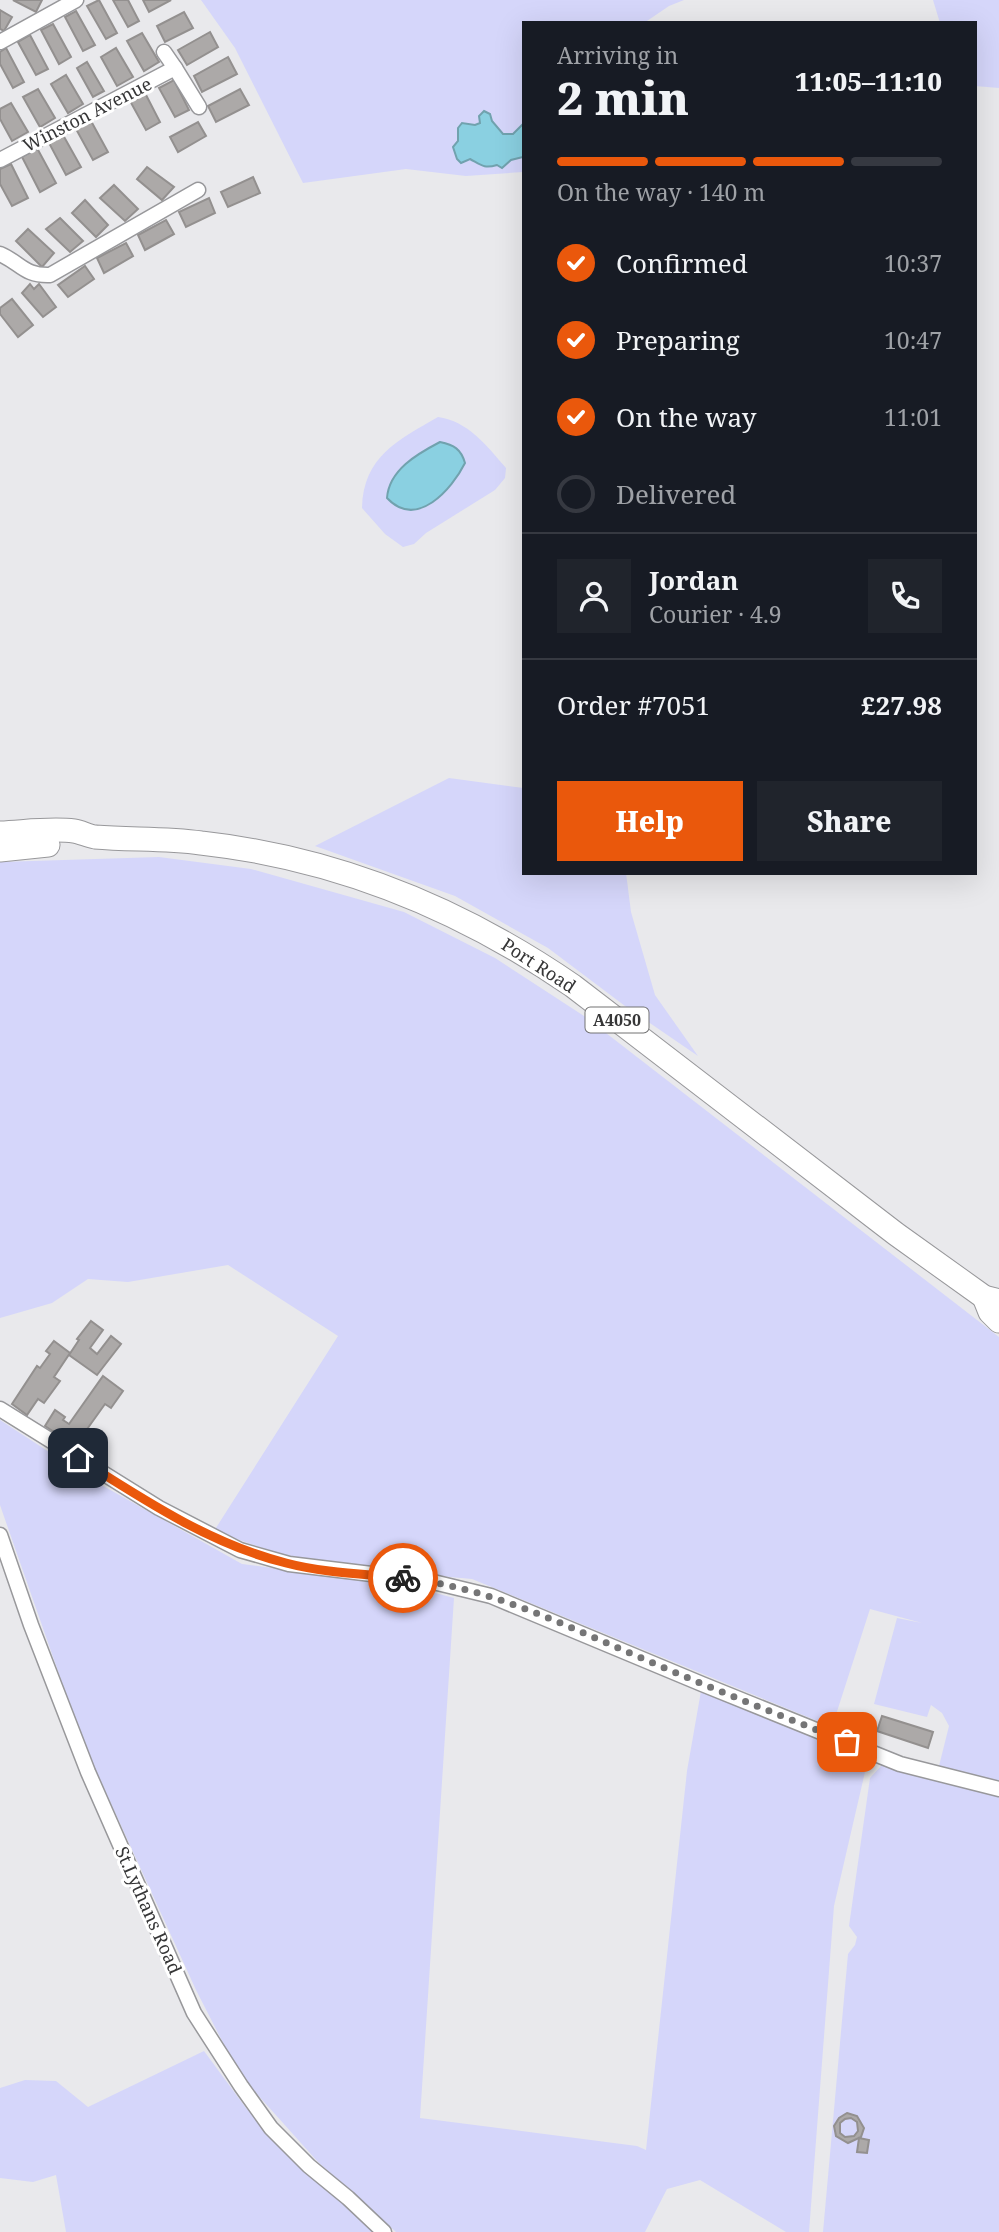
<!DOCTYPE html>
<meta charset="utf-8">
<style>
:root{--surface:#171b24;--page:#20242c;--text:#f1f3f6;--muted:#9ea1a6;--line:#363941;--accent:#ea580c}
body{margin:0;font-family:"Noto Serif",serif;background:var(--page);color:var(--text);height:100vh;display:flex;flex-direction:column;font-size:26px;white-space:nowrap}
*{box-sizing:border-box;margin:0}
p{font-size:23px;color:var(--muted)}
.icon{flex:none;width:38px;height:38px;fill:none;stroke:currentColor;stroke-width:2;stroke-linecap:round;stroke-linejoin:round}
.map{position:relative;flex:1;overflow:hidden}
.panel{position:absolute;left:522px;top:21px;width:455px;height:854px;display:flex;flex-direction:column;background:var(--surface);border-radius:0px;box-shadow:0 7px 28px #0002}
.panel>*{flex:none}
.pin{position:absolute;display:grid;place-items:center;width:60px;height:60px;color:#fff;margin:-30px;border-radius:14px;box-shadow:0 4px 10px #0006}
.courier{position:absolute;display:grid;place-items:center;width:70px;height:70px;margin:-35px;border:5px solid #ea580c;border-radius:50%;background:#fff;color:#222;box-shadow:0 2px 9px #0007}
.headline em{font-style:normal;font-weight:800}
.headline div{display:flex;flex-direction:column-reverse}
.headline{display:flex;align-items:center;justify-content:space-between;height:119px;padding:0 35px}
h1{font-size:46px;font-weight:800;line-height:52px}
.bar{display:grid;grid-template-columns:repeat(4,1fr);gap:10px 7px;align-content:center;height:84px;padding:0 35px}
.bar i{height:9px;border-radius:5px;background:var(--line)}
.bar .on{background:var(--accent)}
.bar p{grid-column:span 4}
.line{display:flex;align-items:center;gap:18px;padding:0 35px;border-top:2px solid var(--line)}
.line div{flex:1}
.round{display:grid;place-items:center;flex:none;width:74px;height:74px;border-radius:0px;background:var(--page)}
ol{padding:0 35px;list-style:none}
li{display:flex;align-items:center;gap:21px;height:77px}
li p{margin-inline-start:auto}
li .icon{padding:7px;border-radius:50%;background:var(--accent);color:#fff;stroke-width:4}
li:last-child{color:var(--muted)}
li i{width:38px;height:38px;border:4px solid var(--line);border-radius:50%}
.cta{display:flex;gap:14px;margin-top:auto;padding:14px 35px}
.cta a{flex:1;height:80px;border-radius:0px;background:var(--accent);color:#fff;font-size:28px;font-weight:800;line-height:80px;text-align:center}
.cta a+a{background:var(--page);color:var(--text)}
.map>svg:first-child{display:block}
</style>
<div class="map">
<svg width="999" height="2232" viewBox="0 0 999 2232">
<rect width="100%" height="100%" fill="#e9e9ec"/>
<g fill="#d5d6fa" fill-rule="evenodd">
<path d="M201,0H684L669,6L644,23H523V172L466,176L406,169L303,183L235,48Z"/>
<path d="M933,0H999V88L975,86V23H940Z"/>
<path d="M438,417C468,421 487,446 506,468L505,478L495,490L426,533L414,544L403,547L385,534L362,508C363,457 398,440 438,417ZM428,449L442,495L417,457Z"/>
<path d="M449,778L523,788V873H626L631,912L655,995L698,1056L625,1006L548,948L455,896L315,846Z"/>
<path d="M159,857L251,869L404,912L495,958L584,1016L999,1337V1782L939,1766L949,1726L942,1713L931,1705L927,1717L874,1704L897,1618L922,1623L870,1609L832,1727L472,1579L406,1573L327,1563L277,1553L214,1531L338,1336L228,1265L128,1282L88,1279L52,1303L0,1318V862Z"/>
<path d="M0,1420L89,1478L242,1564L409,1586L454,1598L420,2118L637,2146L646,2150L687,1771L701,1691L868,1759L834,1906L809,2232H786L700,2180L667,2189L645,2232H396L318,2162L239,2074L196,1990L82,1740L0,1505Z"/>
<path d="M882,1765L909,1774L999,1795V2232H823L848,1954L855,1945L857,1937L849,1926L870,1778Z"/>
<path d="M204,2051L246,2108L296,2161L352,2207L374,2232H66L56,2175L33,2182L0,2178V2088L25,2080L56,2081L88,2107Z"/>
</g>
<g fill="#8ad0e1" stroke="#71a2ae" stroke-width="2">
<path d="M484,111L490,114L492,121L503,134H513L523,124V157L511,160L502,168L497,165C484,169 481,165 470,159L461,163L457,159L453,147L458,141V128L462,123L475,125L480,123L479,116Z"/>
<path d="M440,442C454,445 461,449 465,463C452,489 417,530 387,498C389,470 417,454 440,442Z"/>
</g>
<g fill="#aca9a8" stroke="#93908f" stroke-width="2" fill-rule="evenodd">
<path d="M13,0H42L36,12Z"/>
<path d="M99,0L117,33L106,39L87,6Z"/>
<path d="M113,0H128L139,21L128,27Z"/>
<path d="M143,0H171L149,12Z"/>
<path d="M0,10L12,17L4,31L0,29Z"/>
<path d="M76,11L95,45L83,51L65,17Z"/>
<path d="M184,12L193,28L165,42L157,26Z"/>
<path d="M53,24L71,57L59,64L41,30Z"/>
<path d="M210,32L218,47L187,65L178,50Z"/>
<path d="M142,33L159,62L144,71L127,41Z"/>
<path d="M30,35L48,69L36,75L18,42Z"/>
<path d="M6,48L24,82L13,88L0,64V52Z"/>
<path d="M116,48L133,77L117,86L101,57Z"/>
<path d="M228,57L237,74L202,92L194,76Z"/>
<path d="M87,62L104,91L93,97L77,68Z"/>
<path d="M66,75L83,104L68,113L51,84Z"/>
<path d="M174,80L189,110L175,117L159,88Z"/>
<path d="M38,89L55,118L40,127L23,97Z"/>
<path d="M240,89L249,105L216,122L208,106Z"/>
<path d="M145,93L160,122L146,130L130,101Z"/>
<path d="M11,103L28,132L12,141L0,119V109Z"/>
<path d="M91,121L108,152L93,160L76,129Z"/>
<path d="M198,122L206,136L178,152L170,137Z"/>
<path d="M63,135L81,167L66,175L49,143Z"/>
<path d="M37,148L56,183L40,192L22,157Z"/>
<path d="M11,164L28,198L12,206L0,184V169Z"/>
<path d="M147,167L174,187L162,200L137,179Z"/>
<path d="M253,177L260,193L228,207L221,192Z"/>
<path d="M114,185L138,209L125,221L100,198Z"/>
<path d="M209,198L215,213L186,227L179,212Z"/>
<path d="M85,200L108,225L96,237L72,213Z"/>
<path d="M60,218L83,241L70,252L46,229Z"/>
<path d="M166,220L174,234L145,250L138,235Z"/>
<path d="M28,229L54,253L42,267L16,241Z"/>
<path d="M126,243L133,256L104,273L97,258Z"/>
<path d="M85,266L94,279L68,297L58,285Z"/>
<path d="M30,284L34,289L39,284L56,307L43,317L22,293Z"/>
<path d="M12,299L33,325L18,337L0,314V308Z"/>
<path d="M91,1321L103,1330L90,1348L97,1354L111,1336L121,1344L97,1375L69,1355L79,1340L77,1339Z"/>
<path d="M54,1341L70,1353L54,1377L60,1381L44,1403L38,1399L27,1415L12,1404L37,1366L40,1368L50,1354L46,1351Z"/>
<path d="M103,1376L123,1391L111,1408L105,1404L75,1446L45,1426L55,1410L65,1417L63,1420L69,1424Z"/>
<path d="M882,1716L933,1732L928,1748L877,1731Z"/>
<path d="M847,2113L857,2116L864,2128L861,2137L848,2143L836,2136L834,2126L839,2118ZM851,2118L857,2122L858,2131L854,2136L845,2137L840,2133V2123L845,2119Z"/>
<path d="M859,2138L869,2140L867,2153L857,2152Z"/>
</g>
<g fill="none" stroke-linecap="round" stroke-linejoin="round">
<defs>
<g id="street">
<path d="M0,42L76,0"/>
<path d="M175,68L199,107"/>
<path d="M0,160L175,68L164,52"/>
<path d="M0,254C21,263 24,276 50,275L198,190"/>
<path d="M0,1409L159,1508L240,1550L289,1564L429,1581L491,1596L702,1684L900,1764L999,1789"/>
<path d="M0,1535L31,1625L88,1772L194,2013L241,2086L271,2128L309,2166L348,2198L384,2232"/>
</g>
<g id="primary">
<path d="M0,833C24,832 51,828 74,831C81,832 88,836 95,837C130,840 165,838 201,843C336,858 461,909 573,986L896,1234L984,1297L999,1301"/>
<path d="M0,850L48,845"/>
<path d="M984,1297L990,1312L999,1321"/>
</g>
</defs>
<use href="#street" stroke="#98989b" stroke-width="17"/>
<use href="#primary" stroke="#98989b" stroke-width="25"/>
<use href="#street" stroke="#fff" stroke-width="14"/>
<use href="#primary" stroke="#fff" stroke-width="23"/>
</g>
<g fill="none" stroke-linecap="round" stroke-linejoin="round">
<path stroke="#757576" stroke-width="7" stroke-dasharray="0 12.6" d="M403,1578C488,1587 562,1624 639,1657C708,1687 777,1714 847,1742"/>
<path stroke="#ea580c" stroke-width="9" d="M78,1458C144,1500 210,1544 286,1563C324,1573 365,1574 403,1578"/>
</g>
<g text-anchor="middle" dominant-baseline="central" stroke-width="6" stroke-linejoin="round" paint-order="stroke">
<rect fill="#fff" stroke="#727273" stroke-width="2" x="585.5" y="1007.5" width="63" height="25" rx="5"/>
<g font-size="16" font-weight="bold" fill="#363637">
<text x="617" y="1020">A4050</text>
</g>
<g font-size="18" fill="#363637" stroke="#fff">
<text transform="translate(87 114) rotate(-27)">Winston Avenue</text>
<text transform="translate(539 965) rotate(33)">Port Road</text>
<text transform="translate(149 1910) rotate(66)">St.Lythans Road</text>
</g>
</g>
</svg>
<div class="pin" style="left:847px;top:1742px;background:#ea580c"><svg class="icon" aria-label="bag" viewBox="0 0 24 24"><path d="M5 8h14l-1 12H6zM9 8a3 3 0 0 1 6 0"/></svg></div>
<div class="pin" style="left:78px;top:1458px;background:#1f2937"><svg class="icon" aria-label="home" viewBox="0 0 24 24"><path d="M3 11l9-7 9 7M6 9v11h12V9"/></svg></div>
<div class="courier" style="left:403px;top:1578px"><svg class="icon" aria-label="bike" viewBox="0 0 24 24"><circle cx="6" cy="16" r="4"/><circle cx="18" cy="16" r="4"/><path d="M6 16l4-8h5l3 8M10 8l3 8H6M13 5h3"/></svg></div>
<section class="panel">
<div class="headline"><div><h1>2 min</h1><p>Arriving in</p></div><em>11:05–11:10</em></div>
<div class="bar"><i class="on"></i><i class="on"></i><i class="on"></i><i></i><p>On the way · 140 m</p></div>
<ol>
<li><svg class="icon" aria-label="check" viewBox="0 0 24 24"><path d="M5 12l5 5 9-10"/></svg>Confirmed<p>10:37</p></li>
<li><svg class="icon" aria-label="check" viewBox="0 0 24 24"><path d="M5 12l5 5 9-10"/></svg>Preparing<p>10:47</p></li>
<li><svg class="icon" aria-label="check" viewBox="0 0 24 24"><path d="M5 12l5 5 9-10"/></svg>On the way<p>11:01</p></li>
<li><i></i>Delivered</li>
</ol>
<div class="line" style="height:126px"><a class="round"><svg class="icon" aria-label="person" viewBox="0 0 24 24"><circle cx="12" cy="8" r="4"/><path d="M4 21q1-7 8-7t8 7"/></svg></a><div><b>Jordan</b><p>Courier · 4.9</p></div><a class="round"><svg class="icon" aria-label="phone" viewBox="0 0 24 24"><path d="M5 4h4l2 5-3 2q2 4 5 5l2-3 5 2v4C11 20 4 13 5 4z"/></svg></a></div>
<div class="line" style="height:91px"><div>Order #7051</div><b>£27.98</b></div>
<div class="cta"><a>Help</a><a>Share</a></div>
</section>
</div>
